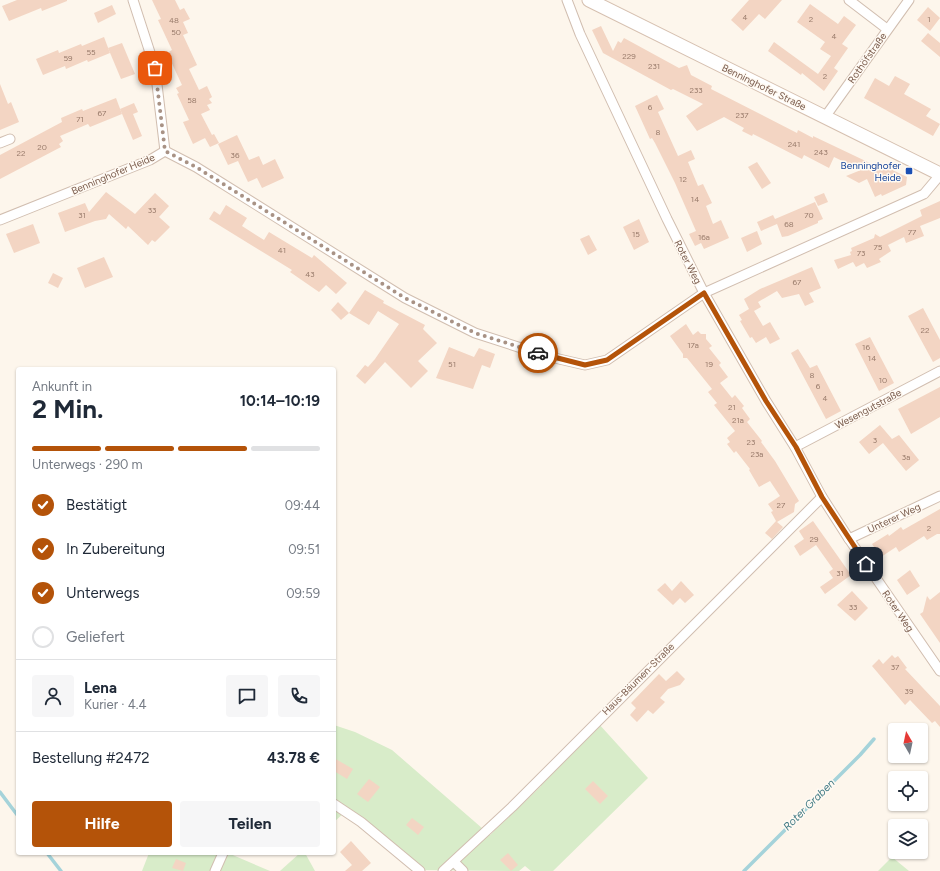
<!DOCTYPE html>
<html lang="de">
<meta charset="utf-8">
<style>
:root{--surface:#fff;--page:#f6f6f7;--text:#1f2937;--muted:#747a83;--line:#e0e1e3;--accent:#b45309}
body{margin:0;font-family:Figtree,sans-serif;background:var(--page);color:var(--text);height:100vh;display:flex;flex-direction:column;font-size:15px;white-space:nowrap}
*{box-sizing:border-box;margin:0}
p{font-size:13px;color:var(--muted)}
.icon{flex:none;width:22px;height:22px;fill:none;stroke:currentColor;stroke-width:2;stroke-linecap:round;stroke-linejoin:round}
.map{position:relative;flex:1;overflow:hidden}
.sheet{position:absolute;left:16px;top:367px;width:320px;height:488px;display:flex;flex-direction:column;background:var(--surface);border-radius:4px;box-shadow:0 1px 3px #0004}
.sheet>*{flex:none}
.needle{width:26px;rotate:351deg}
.buttons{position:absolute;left:888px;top:723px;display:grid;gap:8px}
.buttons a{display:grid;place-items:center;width:40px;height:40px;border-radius:4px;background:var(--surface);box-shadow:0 1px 3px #0004;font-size:20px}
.pin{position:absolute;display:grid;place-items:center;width:34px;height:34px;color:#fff;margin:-17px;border-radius:8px;box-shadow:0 2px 6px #0006}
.courier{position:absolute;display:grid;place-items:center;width:40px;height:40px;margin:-20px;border:3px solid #b45309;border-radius:50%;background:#fff;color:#222;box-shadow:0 1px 5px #0007}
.headline em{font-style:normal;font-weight:700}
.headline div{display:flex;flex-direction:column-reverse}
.headline{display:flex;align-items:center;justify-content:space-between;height:68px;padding:0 16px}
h1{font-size:26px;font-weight:700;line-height:30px}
.bar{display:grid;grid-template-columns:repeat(4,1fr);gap:6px 4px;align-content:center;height:48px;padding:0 16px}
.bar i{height:5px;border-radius:3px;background:var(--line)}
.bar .on{background:var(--accent)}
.bar p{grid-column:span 4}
.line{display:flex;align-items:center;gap:10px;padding:0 16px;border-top:1px solid var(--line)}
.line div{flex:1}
.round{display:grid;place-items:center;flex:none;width:42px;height:42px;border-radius:4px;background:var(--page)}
ol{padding:0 16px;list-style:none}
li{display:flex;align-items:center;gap:12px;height:44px}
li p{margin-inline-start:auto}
li .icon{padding:4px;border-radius:50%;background:var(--accent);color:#fff;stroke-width:4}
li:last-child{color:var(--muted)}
li i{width:22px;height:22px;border:2px solid var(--line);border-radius:50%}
.cta{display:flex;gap:8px;margin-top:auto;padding:8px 16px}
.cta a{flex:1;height:46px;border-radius:4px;background:var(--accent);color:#fff;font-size:16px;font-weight:700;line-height:46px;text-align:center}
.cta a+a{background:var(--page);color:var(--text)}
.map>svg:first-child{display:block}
</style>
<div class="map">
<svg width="940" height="871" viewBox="0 0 940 871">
<rect width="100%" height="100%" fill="#fdf6ec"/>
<g fill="#d8ecc9">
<path d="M598,723L648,778L553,871H531L525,866L519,871L422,870L344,813L334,822V725L355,732L392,750L490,835L541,786L538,782Z"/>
<path d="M149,853H228L270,871H142Z"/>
<path d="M300,853H305L315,871H280Z"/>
<path d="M892,857L909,871H878Z"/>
</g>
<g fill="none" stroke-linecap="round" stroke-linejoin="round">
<g stroke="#a5d3da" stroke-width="3.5">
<path d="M0,792L18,816"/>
<path d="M47,853L61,871"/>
<path d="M744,871L860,755L874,739"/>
</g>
</g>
<g fill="#f3d5c3">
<path d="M17,0H67V1L42,11L41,8L9,21L2,6Z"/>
<path d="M152,0H175L180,10L184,8L190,19L183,22L188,33L183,35L197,65L189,69L199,90L207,86L212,97L209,99L212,103L207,105L210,110L201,114L212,135L214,134L219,143L210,147L205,138L211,135L193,144L183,122L189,120L177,94L179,93L176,88L182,85L167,53L172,50L158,20L161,19Z"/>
<path d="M749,0H782L765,19L759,14L743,31L731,20Z"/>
<path d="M810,4L838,24L844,16L856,25L842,44L848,48L834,68L838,71L824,91L802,73L801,75L768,51L774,42L818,74L831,56L820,49L825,42L797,22Z"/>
<path d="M112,5L116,14L98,23L94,13Z"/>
<path d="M928,7L940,18L930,31L917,20Z"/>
<path d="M601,26L613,51L618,41L621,43L624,38L679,68L687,65L691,75L712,86L711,89L797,133L798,130L813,138V136L874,165L876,162L907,177L906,185L882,196L881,194L875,197L867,179L859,183L846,176L861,170L834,157L829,168L804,155L802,159L753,134L752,136L742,131L744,128L724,117L697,131L686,116L703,104L673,89L671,90L603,53L592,30Z"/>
<path d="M928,33L940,43V57L921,41Z"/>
<path d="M104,37L110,53L88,62L87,60L66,69L65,66L43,75L36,59L58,50L59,53L81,44L82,46Z"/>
<path d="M122,43L135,74L121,79L108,48Z"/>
<path d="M895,76L910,84L904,94L931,109L926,116L940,124L933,136L864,98L875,78L889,86Z"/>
<path d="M0,84L8,104L11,102L19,122L0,130Z"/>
<path d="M657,95L664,109L658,112L678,156L691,150L695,159L688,162L698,186L703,184L712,203L706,206L713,224L721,220L729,238L704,249L701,243L695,246L689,234L696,231L675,183L655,143L652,138L650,139L635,106Z"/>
<path d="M116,98L122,114L90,127L88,124L60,136L63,141L59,144L61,147L0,179V155L62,122L61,118L82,109L83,111Z"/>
<path d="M134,103L138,112L133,114L142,136L133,140L120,109Z"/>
<path d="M237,135L249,160L259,156L263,165L275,159L284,178L262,188L257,178L248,182L238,161L228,165L218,144Z"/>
<path d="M757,162L771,183L762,189L748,167Z"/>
<path d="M106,192L135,214L155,193L169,206L159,217L170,227L155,242L152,240L148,245L128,226L126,229L109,214L106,219L95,221L65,232L58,213L85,203L89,212Z"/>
<path d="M824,193L828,202L818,206L814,197Z"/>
<path d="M940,201V218L920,226L924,236L906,243L904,237L888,245L891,251L879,259L881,262L867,268L864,263L856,267L853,262L838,269L834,260L851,255L850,252L852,251L851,248L874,238L875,234L880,237L922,216L920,210Z"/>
<path d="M815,202L823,219L818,221V223L788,236L782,237L777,224L761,231L757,222L773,215L775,219Z"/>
<path d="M226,205L247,218L242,226L264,240L269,232L312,258L314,255L347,283L336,294L326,285L319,292L290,272L292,270L209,219L214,211L220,215Z"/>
<path d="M639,219L649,242L634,250L623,227Z"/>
<path d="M33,224L40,243L14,253L6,234Z"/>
<path d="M757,231L762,244L747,252L741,238Z"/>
<path d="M589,235L597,250L588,255L580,239Z"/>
<path d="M104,257L113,277L85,288L77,268Z"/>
<path d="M812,267L821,288L809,293L814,302L805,306L799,294L782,298L777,291L758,302L761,307L754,311L763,326L770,322L780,339L770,344L766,337L756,343L752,337L750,338L740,321L742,320L739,315L749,309L744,299L760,289Z"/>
<path d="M53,273L63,278L58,288L48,283Z"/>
<path d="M365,290L384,301L383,303L425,325L423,329L437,343L418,361L428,371L411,388L385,362L365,384L356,376L365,365L368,367L375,359L399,324L378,311L369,325L349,313Z"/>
<path d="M338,302L349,313L341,320L331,310Z"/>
<path d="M923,308L940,340V358L933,362L908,316Z"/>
<path d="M686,324L693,335L698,331L701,334H706V339L712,346L709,348L721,363L719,365L728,377L720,383L732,398L735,395L744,406L742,408L750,419L747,422L762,441L761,442L775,461L799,501L795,504L794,512L777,522L783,527L772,539L765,533L776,521L771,512L773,511L768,504L780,496L770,481L759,487L749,470L750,469L736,451L734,453L727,444L730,442L727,438L735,431L714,405L717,403L708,392L712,389L687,358H683V354L670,336Z"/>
<path d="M870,337L894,383L879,391L855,344Z"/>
<path d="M449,347L474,357L479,348L495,354L490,368L482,365L473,389L436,378Z"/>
<path d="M798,349L810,368L817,365L841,411L826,419L791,353Z"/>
<path d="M940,387V417L911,434L898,409Z"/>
<path d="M880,425L892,439L899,435L919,460L906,471L883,443L869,454L859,442Z"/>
<path d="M940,509V534H937L927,540L924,536L899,552L896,547L881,557L872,544L888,534L889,536L901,527L903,530Z"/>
<path d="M813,521L851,575L825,594L820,587L833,578L829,572L833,569L816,545L800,556L794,546L804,539L799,531Z"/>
<path d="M910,570L920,586L907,595L897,580Z"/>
<path d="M681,581L694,595L685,603L680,598L673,605L657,590L665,583L672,591Z"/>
<path d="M852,591L868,608L855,621L837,605Z"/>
<path d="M940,592V643L920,614L923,612L927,596L930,600Z"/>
<path d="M892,655L895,658L898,656L907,668L905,669L940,706V727L935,721L932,723L910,700L905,705L872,666L879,659L883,664Z"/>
<path d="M677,671L685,679L680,685L668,689L660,698L665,702L653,714L648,710L637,722L630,715L636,708L631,703L659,674L666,681Z"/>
<path d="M334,758L353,769L347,779L334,771Z"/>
<path d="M369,779L380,787L368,802L357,794Z"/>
<path d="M593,781L608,796L600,804L585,789Z"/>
<path d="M412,818L424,827L418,835L406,825Z"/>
<path d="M351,841L371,863L362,871H345L352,865L340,852Z"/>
<path d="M508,853L518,865L511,871L500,860Z"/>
<path d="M176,859L186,863L183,871L172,868Z"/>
</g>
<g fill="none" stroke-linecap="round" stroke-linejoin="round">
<defs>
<g id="minor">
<path d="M133,0L155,68L165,151"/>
<path d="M567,0L580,34L667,219L704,293L766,401L795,447L822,497L849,539L940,671"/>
<path d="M849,0L887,29"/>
<path d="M825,117L909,0"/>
<path d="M0,143L10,139"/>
<path d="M165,151L196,167L405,298L475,333L546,356L585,365L607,360L704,293L924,194L940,175"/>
<path d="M0,220L150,160L165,151"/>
<path d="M795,447L940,371"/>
<path d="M849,539L940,496"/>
<path d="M334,804L361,822L420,871"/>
<path d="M454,862L463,871"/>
<path d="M215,871L223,853"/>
<path d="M443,871L512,807L822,497"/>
</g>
<path id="secondary" d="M589,0L940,174"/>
</defs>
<use href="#minor" stroke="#d1beb0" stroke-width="11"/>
<use href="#secondary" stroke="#d6c0b0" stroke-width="15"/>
<use href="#minor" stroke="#fff" stroke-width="9"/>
<use href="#secondary" stroke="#fff" stroke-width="13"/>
</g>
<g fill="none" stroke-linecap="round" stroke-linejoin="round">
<path stroke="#a89285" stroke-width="4" stroke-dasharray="0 7.2" d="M155,68L165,151L196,167L405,298L475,333L538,353"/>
<path stroke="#b45309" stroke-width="5" d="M538,353L585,365L607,360L704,293L766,401L796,447L822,497L866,564"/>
</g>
<rect fill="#1a4fb4" stroke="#fffaf3" stroke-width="1.5" x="905" y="167" width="8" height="8" rx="2"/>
<g text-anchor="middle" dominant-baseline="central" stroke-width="3" stroke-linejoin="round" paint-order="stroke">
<g font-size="8" fill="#987a6a">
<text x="745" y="17">4</text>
<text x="811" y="19">2</text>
<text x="929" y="19">1</text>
<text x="174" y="20">48</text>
<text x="176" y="32">50</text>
<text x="834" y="36">4</text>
<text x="91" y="52">55</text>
<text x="629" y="56">229</text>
<text x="68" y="58">59</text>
<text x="654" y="66">231</text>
<text x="825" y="76">2</text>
<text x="696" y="90">233</text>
<text x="192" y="100">58</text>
<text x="650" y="107">6</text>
<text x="102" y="113">67</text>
<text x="742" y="115">237</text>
<text x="80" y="119">71</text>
<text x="658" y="132">8</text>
<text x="794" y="144">241</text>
<text x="42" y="147">20</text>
<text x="821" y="152">243</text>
<text x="21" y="153">22</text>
<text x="235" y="155">36</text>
<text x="683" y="179">12</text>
<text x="695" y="199">14</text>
<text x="152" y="210">33</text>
<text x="82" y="215">31</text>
<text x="809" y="215">70</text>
<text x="789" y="224">68</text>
<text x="912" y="232">77</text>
<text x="636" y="234">15</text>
<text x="704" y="237">16a</text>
<text x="878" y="247">75</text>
<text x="282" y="250">41</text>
<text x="861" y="253">73</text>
<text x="310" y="274">43</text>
<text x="797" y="282">67</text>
<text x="925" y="330">22</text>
<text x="693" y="345">17a</text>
<text x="866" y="347">16</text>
<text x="872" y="358">14</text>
<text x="452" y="364">51</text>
<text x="709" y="364">19</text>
<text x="812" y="375">8</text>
<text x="883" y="380">10</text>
<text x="818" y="386">6</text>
<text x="825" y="398">4</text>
<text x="732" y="407">21</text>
<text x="738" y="420">21a</text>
<text x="875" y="440">3</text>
<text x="751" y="442">23</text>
<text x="757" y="454">23a</text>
<text x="906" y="457">3a</text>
<text x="781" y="505">27</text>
<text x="929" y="528">2</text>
<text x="814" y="539">29</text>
<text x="840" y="573">31</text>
<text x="853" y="607">33</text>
<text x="895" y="667">37</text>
<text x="909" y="691">39</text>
</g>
<g font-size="10" fill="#7a5c4d" stroke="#fffaf3">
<text transform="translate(867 58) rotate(-55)">Rothöfstraße</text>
<text transform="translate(764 87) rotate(26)">Benninghofer Straße</text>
<text transform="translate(113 174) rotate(-23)">Benninghofer Heide</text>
<text transform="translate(688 262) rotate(63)">Roter Weg</text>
<text transform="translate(868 409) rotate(-28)">Wesengutstraße</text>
<text transform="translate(894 518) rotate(-25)">Unterer Weg</text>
<text transform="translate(898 611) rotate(56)">Roter Weg</text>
<text transform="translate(638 679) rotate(-45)">Haus-Bäumen-Straße</text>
</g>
<g font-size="10" fill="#164399" stroke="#fffaf3" text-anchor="end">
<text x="901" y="165">Benninghofer<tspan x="901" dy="12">Heide</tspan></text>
</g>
<g font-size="11" font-style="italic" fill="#437c86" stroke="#fffaf3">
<text transform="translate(809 805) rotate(-45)">Roter Graben</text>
</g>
</g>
</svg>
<div class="buttons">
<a><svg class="needle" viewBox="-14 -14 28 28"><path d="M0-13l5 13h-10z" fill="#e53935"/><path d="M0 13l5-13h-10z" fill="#747a83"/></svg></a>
<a><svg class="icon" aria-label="locate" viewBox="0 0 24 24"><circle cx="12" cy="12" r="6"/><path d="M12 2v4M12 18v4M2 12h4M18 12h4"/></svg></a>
<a><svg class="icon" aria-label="layers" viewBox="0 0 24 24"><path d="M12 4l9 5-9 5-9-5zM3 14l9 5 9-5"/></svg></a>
</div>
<div class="pin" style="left:155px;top:68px;background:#ea580c"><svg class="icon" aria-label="bag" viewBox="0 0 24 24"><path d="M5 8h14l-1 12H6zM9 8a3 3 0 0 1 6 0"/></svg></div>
<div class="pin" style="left:866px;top:564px;background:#1f2937"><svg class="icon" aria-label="home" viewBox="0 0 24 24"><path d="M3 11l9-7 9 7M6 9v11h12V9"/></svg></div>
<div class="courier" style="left:538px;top:353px"><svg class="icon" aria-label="car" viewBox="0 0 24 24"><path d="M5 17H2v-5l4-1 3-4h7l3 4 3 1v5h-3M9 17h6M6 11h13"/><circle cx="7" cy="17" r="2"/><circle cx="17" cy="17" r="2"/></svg></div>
<section class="sheet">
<div class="headline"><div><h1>2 Min.</h1><p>Ankunft in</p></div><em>10:14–10:19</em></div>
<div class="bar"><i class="on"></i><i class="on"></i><i class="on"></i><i></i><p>Unterwegs · 290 m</p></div>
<ol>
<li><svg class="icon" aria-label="check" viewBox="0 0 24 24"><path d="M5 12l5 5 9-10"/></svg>Bestätigt<p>09:44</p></li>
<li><svg class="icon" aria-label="check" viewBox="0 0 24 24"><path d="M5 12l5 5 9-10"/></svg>In Zubereitung<p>09:51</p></li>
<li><svg class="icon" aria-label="check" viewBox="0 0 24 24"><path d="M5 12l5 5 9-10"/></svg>Unterwegs<p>09:59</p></li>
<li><i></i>Geliefert</li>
</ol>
<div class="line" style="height:72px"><a class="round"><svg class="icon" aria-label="person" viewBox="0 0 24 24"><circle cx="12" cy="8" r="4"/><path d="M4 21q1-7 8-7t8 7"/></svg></a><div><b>Lena</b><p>Kurier · 4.4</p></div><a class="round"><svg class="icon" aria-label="chat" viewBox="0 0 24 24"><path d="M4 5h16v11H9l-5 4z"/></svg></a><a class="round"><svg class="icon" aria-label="phone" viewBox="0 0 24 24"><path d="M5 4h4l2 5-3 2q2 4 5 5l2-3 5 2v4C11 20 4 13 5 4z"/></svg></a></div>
<div class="line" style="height:52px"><div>Bestellung #2472</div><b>43.78 €</b></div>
<div class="cta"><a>Hilfe</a><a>Teilen</a></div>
</section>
</div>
